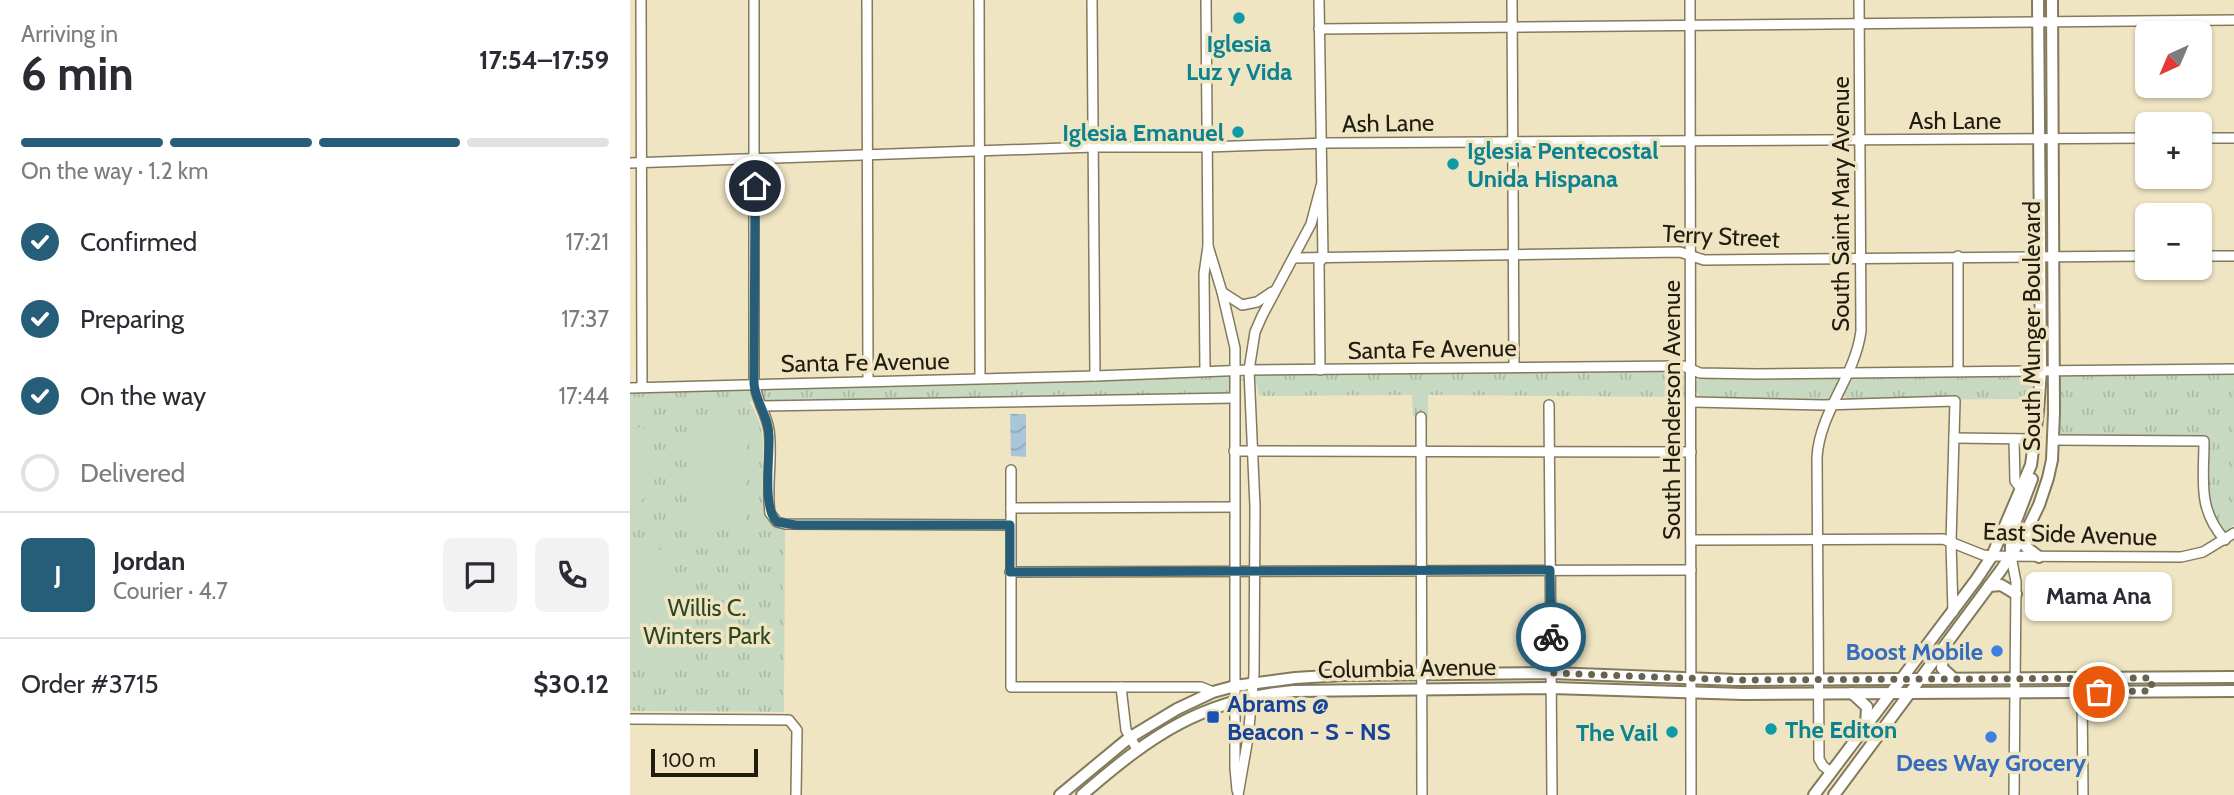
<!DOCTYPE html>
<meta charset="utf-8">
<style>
:root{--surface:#fff;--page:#f2f2f3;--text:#2b2b33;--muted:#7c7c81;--line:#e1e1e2;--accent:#265e79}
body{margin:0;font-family:Cabin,sans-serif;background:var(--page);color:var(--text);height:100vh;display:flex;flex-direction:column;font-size:26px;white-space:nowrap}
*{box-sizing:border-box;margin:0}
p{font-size:23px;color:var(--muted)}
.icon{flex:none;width:38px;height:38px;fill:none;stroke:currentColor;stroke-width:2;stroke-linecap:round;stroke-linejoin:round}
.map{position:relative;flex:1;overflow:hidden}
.drawer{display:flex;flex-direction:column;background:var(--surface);width:630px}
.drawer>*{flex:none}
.needle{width:46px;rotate:224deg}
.controls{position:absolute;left:1505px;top:21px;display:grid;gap:14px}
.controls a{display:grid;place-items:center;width:77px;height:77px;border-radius:10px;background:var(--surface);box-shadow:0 2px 5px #0004;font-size:35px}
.scale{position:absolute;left:21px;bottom:18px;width:107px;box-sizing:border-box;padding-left:7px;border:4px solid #201c10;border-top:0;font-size:19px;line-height:24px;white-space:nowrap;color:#201c10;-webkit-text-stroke:5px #efe5c3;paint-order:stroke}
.pin{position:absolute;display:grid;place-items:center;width:60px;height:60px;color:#fff;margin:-30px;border:4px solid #fff;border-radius:50%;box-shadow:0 2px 7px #0007}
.courier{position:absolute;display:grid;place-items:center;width:70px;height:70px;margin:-35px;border:5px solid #265e79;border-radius:50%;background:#fff;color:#222;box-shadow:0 2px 9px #0007}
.bubble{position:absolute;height:49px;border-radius:10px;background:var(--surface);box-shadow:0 2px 5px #0004;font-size:23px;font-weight:700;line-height:49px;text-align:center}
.overview em{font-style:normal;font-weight:700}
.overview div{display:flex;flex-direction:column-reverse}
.overview{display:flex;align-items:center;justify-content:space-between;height:119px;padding:0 21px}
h1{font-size:46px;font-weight:700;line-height:52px}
.bar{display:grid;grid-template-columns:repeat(4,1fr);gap:10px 7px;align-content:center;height:84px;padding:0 21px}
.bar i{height:9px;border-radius:5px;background:var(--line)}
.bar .selected{background:var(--accent)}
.bar p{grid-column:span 4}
.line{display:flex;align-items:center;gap:18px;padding:0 21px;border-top:2px solid var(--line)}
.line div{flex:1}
.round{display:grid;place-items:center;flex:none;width:74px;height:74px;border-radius:10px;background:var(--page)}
ol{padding:0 21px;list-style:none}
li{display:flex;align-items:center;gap:21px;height:77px}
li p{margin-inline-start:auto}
li .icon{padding:7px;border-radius:50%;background:var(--accent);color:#fff;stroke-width:4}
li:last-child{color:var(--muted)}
li i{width:38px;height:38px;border:4px solid var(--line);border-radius:50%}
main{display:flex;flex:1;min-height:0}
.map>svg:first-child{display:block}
</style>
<main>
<section class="drawer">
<div class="overview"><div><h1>6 min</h1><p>Arriving in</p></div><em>17:54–17:59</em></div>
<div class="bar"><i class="selected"></i><i class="selected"></i><i class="selected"></i><i></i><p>On the way · 1.2 km</p></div>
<ol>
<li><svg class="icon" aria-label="check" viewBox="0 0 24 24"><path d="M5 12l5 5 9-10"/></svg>Confirmed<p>17:21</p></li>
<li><svg class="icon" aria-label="check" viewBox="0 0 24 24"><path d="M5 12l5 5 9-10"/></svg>Preparing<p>17:37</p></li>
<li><svg class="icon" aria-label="check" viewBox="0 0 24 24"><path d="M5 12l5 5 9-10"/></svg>On the way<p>17:44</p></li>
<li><i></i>Delivered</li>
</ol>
<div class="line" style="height:126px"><b class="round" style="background:var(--accent);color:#fff">J</b><div><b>Jordan</b><p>Courier · 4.7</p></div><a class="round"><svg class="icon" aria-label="chat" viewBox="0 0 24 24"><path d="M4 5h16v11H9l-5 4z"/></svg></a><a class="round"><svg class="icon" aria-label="phone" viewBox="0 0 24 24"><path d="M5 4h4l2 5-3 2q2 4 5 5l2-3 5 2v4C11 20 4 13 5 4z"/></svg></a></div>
<div class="line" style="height:91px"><div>Order #3715</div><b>$30.12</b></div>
</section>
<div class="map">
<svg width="1604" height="795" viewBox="0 0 1604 795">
<defs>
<pattern id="park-tufts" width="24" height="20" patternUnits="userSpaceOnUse" patternTransform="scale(1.75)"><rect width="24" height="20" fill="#c8d9c2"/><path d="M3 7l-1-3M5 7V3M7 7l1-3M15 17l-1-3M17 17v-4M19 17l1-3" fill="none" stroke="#acbaa6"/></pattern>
<pattern id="water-waves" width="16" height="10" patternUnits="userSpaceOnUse" patternTransform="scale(1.75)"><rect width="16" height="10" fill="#a9c5da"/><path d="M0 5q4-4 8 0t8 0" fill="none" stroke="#91a9ba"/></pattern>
</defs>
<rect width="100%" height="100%" fill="#efe5c3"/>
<path fill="url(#park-tufts)" d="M1053,370L1059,382L1067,381L1071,377L1206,376L1211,381H1220L1222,377L1604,372V525L1596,532H1592L1577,504V437L1433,436L1429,432V380H1403L1402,399H1394L1219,400L1214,396L1216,389H1208L1198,402L1176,399L1070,397L1066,389L1058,390V397L798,395V418L783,416L782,395L629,396L626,381H600L599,392L595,393L119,401C146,443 125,476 136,519L145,527L155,529L154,712L0,711V392L592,375C605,379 621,379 634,374Z"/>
<g fill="#c8d9c2">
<path d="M58,422L116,424L115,530L56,529Z"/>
<path d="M0,427L15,428L16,496L8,504H0Z"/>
<path d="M38,549L45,556L42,663L0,662V552Z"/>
</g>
<path fill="url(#water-waves)" d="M380,414H396V457L381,456Z"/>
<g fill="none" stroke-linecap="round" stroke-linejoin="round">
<defs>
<g id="minor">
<path d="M11,0L12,387"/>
<path d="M124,0V378C125,400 136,411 139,430C143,457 136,486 140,513L147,522L155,524L380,525"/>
<path d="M237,0L238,380"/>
<path d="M349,0L350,378"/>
<path d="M462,0L465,376"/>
<path d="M689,0L693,258L689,263L690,370"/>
<path d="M882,0L884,367"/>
<path d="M1060,0L1061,795"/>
<path d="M689,29L1604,20"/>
<path d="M1570,138H1604"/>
<path d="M0,163L463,147H577L697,143L1517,138"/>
<path d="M578,246L592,292L605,348V768L607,790"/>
<path d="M1570,256H1604"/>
<path d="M664,258L1050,252L1074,260L1517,256"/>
<path d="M592,292L612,305L627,302L642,292"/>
<path d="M575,371L574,274L578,246L576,0"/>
<path d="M1328,371V256"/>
<path d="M0,388L465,376L619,370L1053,366L1070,373L1128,374L1604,369"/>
<path d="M1062,402L1193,405L1325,401L1321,542L1323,612"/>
<path d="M919,405L922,795"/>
<path d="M131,406L604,398"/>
<path d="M791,417L792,795"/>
<path d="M1324,438L1404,439"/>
<path d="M1384,439L1385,481L1391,489"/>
<path d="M1423,440L1574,441C1574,480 1567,509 1595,540"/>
<path d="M604,451L1061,452"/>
<path d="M381,470V687H571L583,692"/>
<path d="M381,508L604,507"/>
<path d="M1061,540L1313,539L1353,555L1362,556L1551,557L1573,552L1604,533"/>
<path d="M1381,556L1386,582L1384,795"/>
<path d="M380,572L1061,570"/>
<path d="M491,687L496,730L507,749"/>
<path d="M1452,692L1453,795"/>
<path d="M0,719L159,720L167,730L166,795"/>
<path d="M1201,772L1193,766L1189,759L1187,457C1190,411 1225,377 1231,331L1229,0"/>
<path d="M608,795L618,738L624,674L625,507L619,370L625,332L632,316L681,224L691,186"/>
</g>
<g id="major">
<path d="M1396,532V547L1409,557"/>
<path d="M1381,556V534L1402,479"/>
<path d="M1359,586L1371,585L1386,594"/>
<path d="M1313,650L1312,668L1324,679"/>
<path d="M1222,693L1237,707L1236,725"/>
<path d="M430,795L499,738L547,709L583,692L605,686L665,678L713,675L922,673L1106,680L1604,677"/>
<path d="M452,795C520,736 572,699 664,691L922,688L1113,694L1604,691"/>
<path d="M1184,795L1346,580L1362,556L1401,465L1408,412L1411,370L1408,0"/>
<path d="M1204,795L1371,570L1396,532L1409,505L1418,478L1422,460L1424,413L1422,0"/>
</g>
</defs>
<use href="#minor" stroke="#837a5c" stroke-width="12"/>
<use href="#major" stroke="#837a5c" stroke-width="14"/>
<use href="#minor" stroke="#fff" stroke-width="9"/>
<use href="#major" stroke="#fff" stroke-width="10"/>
</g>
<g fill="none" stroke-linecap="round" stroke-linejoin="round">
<path stroke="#68624f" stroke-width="7" stroke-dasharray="0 12.6" d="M921,637L922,673L1106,680L1522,678L1521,691L1469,692"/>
<path stroke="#265e79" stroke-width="9" d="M125,186L124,384C126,403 139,417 139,436C140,457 132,508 147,522L166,525H380V572L920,570L921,637"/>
</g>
<g fill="#0f9aa8" stroke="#efe5c3" stroke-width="2.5">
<circle cx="609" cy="18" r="7"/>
<circle cx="608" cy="132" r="7"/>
<circle cx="823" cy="164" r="7"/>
<circle cx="1141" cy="729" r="7"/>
<circle cx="1042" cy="732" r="7"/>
</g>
<g fill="#3f7fe0" stroke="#efe5c3" stroke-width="2.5">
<circle cx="1367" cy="651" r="7"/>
<circle cx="1361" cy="737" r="7"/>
</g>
<rect fill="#1a4fb4" stroke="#efe5c3" stroke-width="2.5" x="576" y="710" width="14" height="14" rx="3.5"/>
<g text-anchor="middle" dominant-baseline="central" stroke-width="7" stroke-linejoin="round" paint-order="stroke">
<g font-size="24" font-weight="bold" fill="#0d838f" stroke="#efe5c3" text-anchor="end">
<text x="609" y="43" text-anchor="middle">Iglesia<tspan x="609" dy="28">Luz y Vida</tspan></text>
<text x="594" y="132">Iglesia Emanuel</text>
<text x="837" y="150" text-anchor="start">Iglesia Pentecostal<tspan x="837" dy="28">Unida Hispana</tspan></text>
<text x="1155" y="729" text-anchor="start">The Editon</text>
<text x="1028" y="732">The Vail</text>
</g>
<g font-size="24" fill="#201c10" stroke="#efe5c3">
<text x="1325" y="120">Ash Lane</text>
<text transform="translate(758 123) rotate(-1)">Ash Lane</text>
<text transform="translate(1210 204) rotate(-90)">South Saint Mary Avenue</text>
<text transform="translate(1091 236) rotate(3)">Terry Street</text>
<text transform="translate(1401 326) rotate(-90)">South Munger Boulevard</text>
<text transform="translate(802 349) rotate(-1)">Santa Fe Avenue</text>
<text transform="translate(235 362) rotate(-1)">Santa Fe Avenue</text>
<text transform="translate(1041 410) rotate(-90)">South Henderson Avenue</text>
<text transform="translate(1440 534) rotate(2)">East Side Avenue</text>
<text transform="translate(777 668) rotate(-1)">Columbia Avenue</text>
</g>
<g font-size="24" fill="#2c4820" stroke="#efe5c3">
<text x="77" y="607">Willis C.<tspan x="77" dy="28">Winters Park</tspan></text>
</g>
<g font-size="24" font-weight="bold" fill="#366cbe" stroke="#efe5c3" text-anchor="end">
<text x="1353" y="651">Boost Mobile</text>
<text x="1361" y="762" text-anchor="middle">Dees Way Grocery</text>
</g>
<g font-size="24" font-weight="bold" fill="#164399" stroke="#efe5c3" text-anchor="start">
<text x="597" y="703">Abrams @<tspan x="597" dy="28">Beacon - S - NS</tspan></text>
</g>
</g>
</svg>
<div class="controls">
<a><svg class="needle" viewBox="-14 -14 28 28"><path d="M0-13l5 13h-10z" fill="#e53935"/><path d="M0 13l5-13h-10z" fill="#7c7c81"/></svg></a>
<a>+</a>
<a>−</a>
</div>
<div class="scale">100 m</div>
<div class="pin" style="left:1469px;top:692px;background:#ea580c"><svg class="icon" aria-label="bag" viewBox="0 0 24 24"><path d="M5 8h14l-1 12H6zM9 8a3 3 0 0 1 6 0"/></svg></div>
<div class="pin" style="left:125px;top:186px;background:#1f2937"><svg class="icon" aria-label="home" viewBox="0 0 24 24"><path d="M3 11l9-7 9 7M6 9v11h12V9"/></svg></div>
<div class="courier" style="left:921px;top:637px"><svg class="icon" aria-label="bike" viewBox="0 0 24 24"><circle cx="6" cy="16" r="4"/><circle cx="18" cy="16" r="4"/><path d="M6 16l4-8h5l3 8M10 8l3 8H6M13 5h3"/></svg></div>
<div class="bubble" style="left:1395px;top:572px;width:147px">Mama Ana</div>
</div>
</main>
